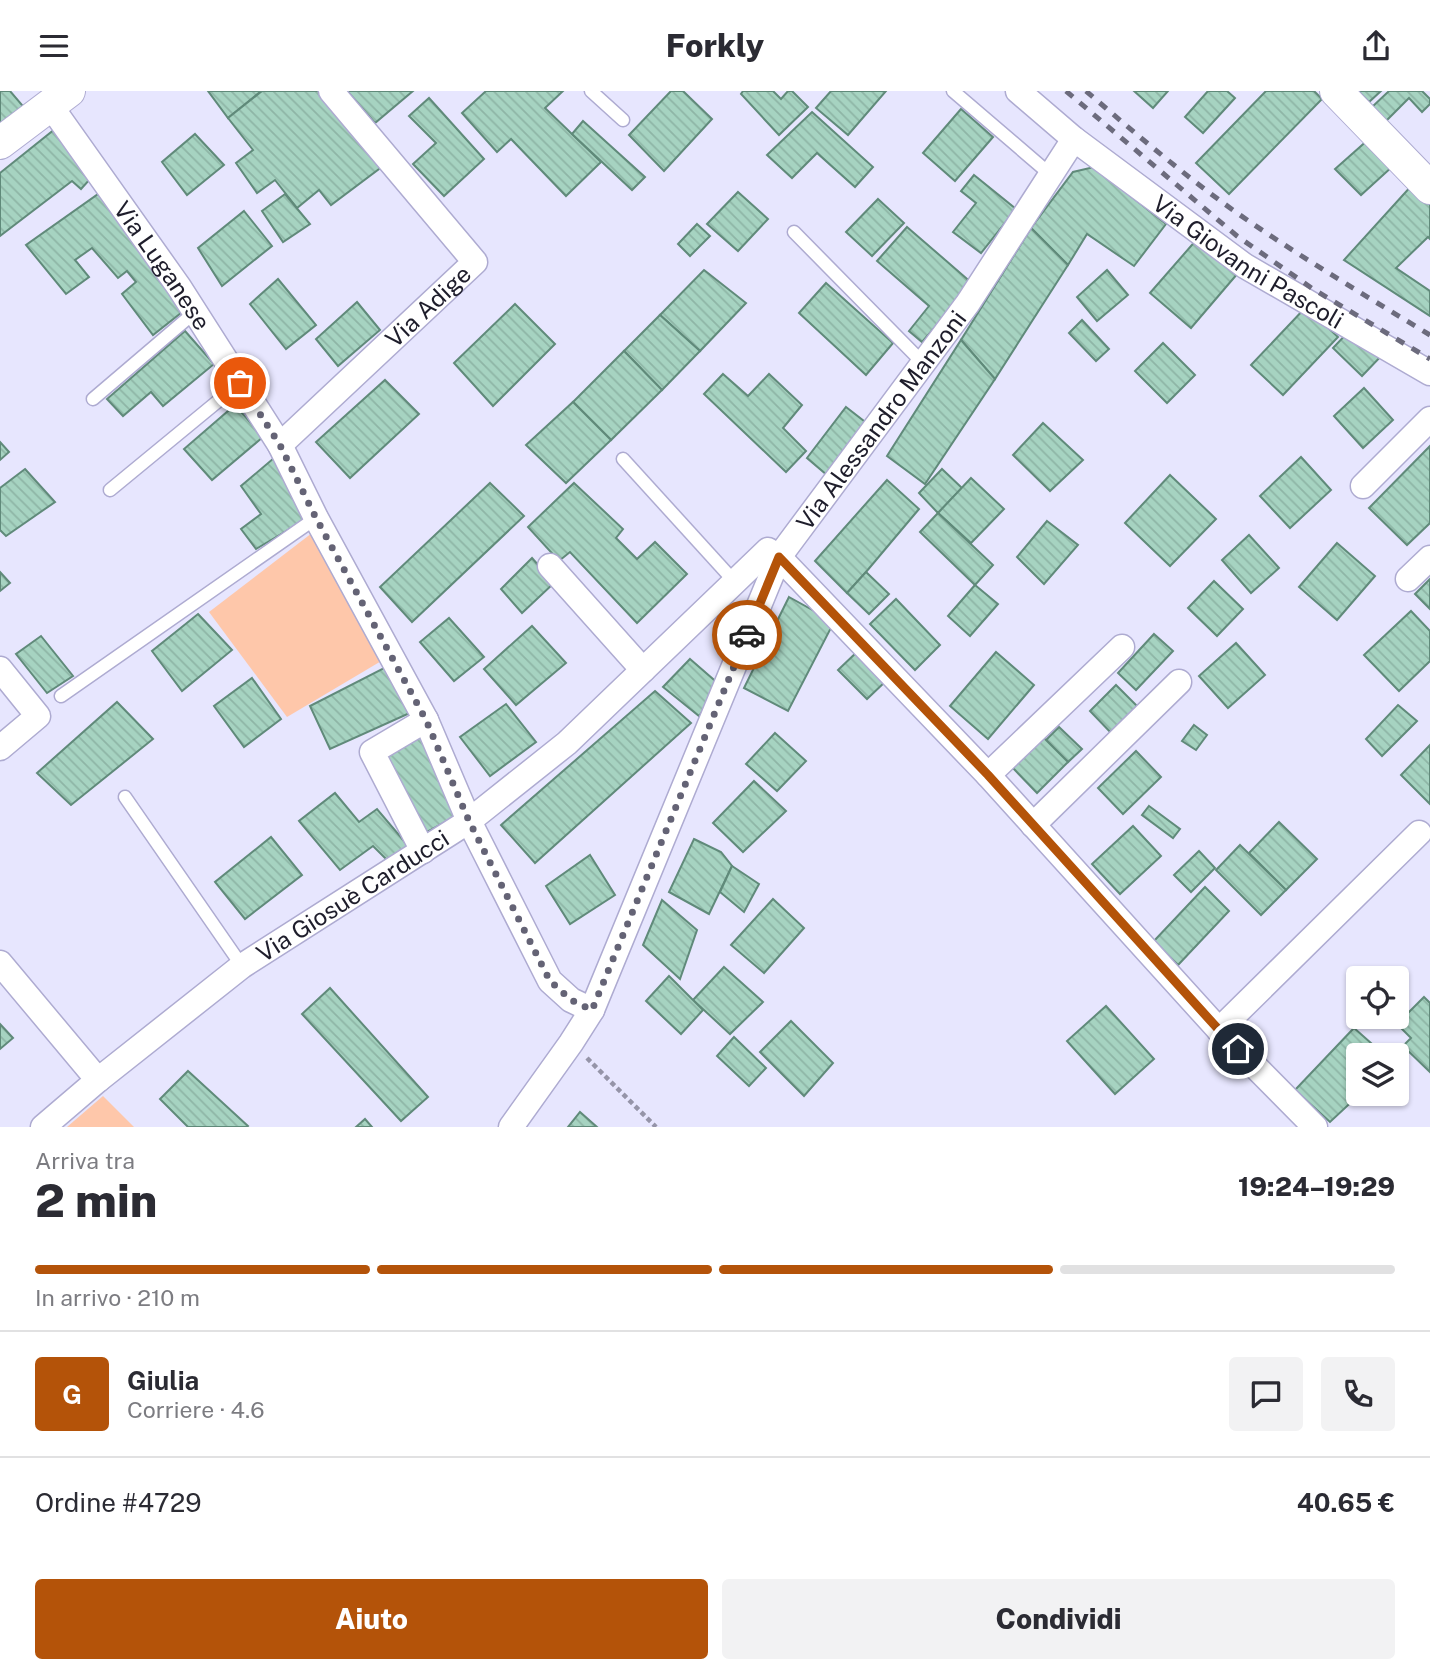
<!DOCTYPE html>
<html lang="it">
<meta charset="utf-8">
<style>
:root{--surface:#fff;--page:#f2f2f3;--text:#2b2b33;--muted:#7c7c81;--line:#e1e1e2;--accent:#b45309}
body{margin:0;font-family:"Public Sans",sans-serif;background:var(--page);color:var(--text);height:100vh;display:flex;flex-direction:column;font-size:26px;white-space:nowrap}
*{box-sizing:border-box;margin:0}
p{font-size:23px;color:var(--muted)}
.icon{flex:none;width:38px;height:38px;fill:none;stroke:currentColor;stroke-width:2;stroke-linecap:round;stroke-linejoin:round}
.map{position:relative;height:1036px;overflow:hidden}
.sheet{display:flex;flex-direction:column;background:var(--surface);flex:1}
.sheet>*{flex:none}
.tools{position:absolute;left:1346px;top:875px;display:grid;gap:14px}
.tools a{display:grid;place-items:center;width:63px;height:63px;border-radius:7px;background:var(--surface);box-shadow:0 2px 5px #0004;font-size:35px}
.pin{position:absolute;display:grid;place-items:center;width:60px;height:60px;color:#fff;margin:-30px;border:4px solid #fff;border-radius:50%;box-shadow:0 2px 7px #0007}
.courier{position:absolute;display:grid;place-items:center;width:70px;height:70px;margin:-35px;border:5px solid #b45309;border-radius:50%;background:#fff;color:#222;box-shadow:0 2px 9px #0007}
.head em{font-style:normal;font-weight:800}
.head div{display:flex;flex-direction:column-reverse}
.head{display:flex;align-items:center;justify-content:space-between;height:119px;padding:0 35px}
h1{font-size:46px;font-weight:800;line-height:52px}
.bar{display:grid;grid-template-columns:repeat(4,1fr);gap:10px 7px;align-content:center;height:84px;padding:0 35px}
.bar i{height:9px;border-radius:5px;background:var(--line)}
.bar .active{background:var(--accent)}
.bar p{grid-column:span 4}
.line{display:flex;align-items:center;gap:18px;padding:0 35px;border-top:2px solid var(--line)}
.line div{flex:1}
.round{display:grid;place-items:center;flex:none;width:74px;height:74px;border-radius:7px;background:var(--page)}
.cta{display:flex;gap:14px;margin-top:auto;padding:14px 35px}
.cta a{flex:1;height:80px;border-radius:7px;background:var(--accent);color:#fff;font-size:28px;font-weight:800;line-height:80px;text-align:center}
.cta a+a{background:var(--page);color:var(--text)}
header{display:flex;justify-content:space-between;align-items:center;height:91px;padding:0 35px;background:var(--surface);font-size:32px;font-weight:800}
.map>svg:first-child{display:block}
</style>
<header><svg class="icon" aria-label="menu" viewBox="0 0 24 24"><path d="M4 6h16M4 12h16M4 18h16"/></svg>Forkly<svg class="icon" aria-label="share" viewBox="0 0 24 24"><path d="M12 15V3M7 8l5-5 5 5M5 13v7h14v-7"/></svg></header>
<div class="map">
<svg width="1430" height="1036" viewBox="0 0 1430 1036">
<defs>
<pattern id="building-back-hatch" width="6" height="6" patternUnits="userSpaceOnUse" patternTransform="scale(1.75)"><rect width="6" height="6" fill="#a6d3c1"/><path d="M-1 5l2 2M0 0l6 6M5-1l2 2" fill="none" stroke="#8eb5a6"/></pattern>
</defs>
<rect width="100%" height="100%" fill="#e7e6fe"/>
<g fill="#fec7aa">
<path d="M312,442L383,569L287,626L209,521Z"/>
<path d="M103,1005L134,1036H67Z"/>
</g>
<g fill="url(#building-back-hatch)" stroke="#608a7a" stroke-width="2">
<path d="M0,0H10L28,21L0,43Z"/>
<path d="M208,0H259L260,1L228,27Z"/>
<path d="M262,0H327L383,75L331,114L319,99L297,117L275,89L257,102L236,72L253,59L228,27Z"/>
<path d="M347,0H413L375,32Z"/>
<path d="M486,0H563L545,17L601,71L566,105L511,48L497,61L462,22Z"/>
<path d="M671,0H683L712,28L664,80L629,44Z"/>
<path d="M743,0H773L781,8L788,0H792L808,16L779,44L741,3Z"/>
<path d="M831,0H886L848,44L816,17Z"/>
<path d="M1134,0H1168L1153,17Z"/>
<path d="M1208,0H1227L1235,7L1203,42L1185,26Z"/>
<path d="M1266,0H1314L1322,8L1229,103L1196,72Z"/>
<path d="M1358,0H1381L1369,11Z"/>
<path d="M1389,0H1422L1430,8V13L1422,21L1409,7L1386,30L1372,16Z"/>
<path d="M429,7L484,68L444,105L413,73L436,52L409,25Z"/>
<path d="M961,18L993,46L955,90L923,62Z"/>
<path d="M812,21L873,76L855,96L817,62L792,87L767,64Z"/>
<path d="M583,30L645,86L632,99L572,43Z"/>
<path d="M55,38L91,87L81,98L72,90L0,145V82Z"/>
<path d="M195,43L224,74L187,104L162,71Z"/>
<path d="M1369,48L1393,75L1361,104L1335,78Z"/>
<path d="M1094,76L1166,133L1134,175L1087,143L1068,174L1031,137L1073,81Z"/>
<path d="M974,84L1016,118L981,162L953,141L976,112L961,100Z"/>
<path d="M1413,93L1430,110V148L1428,146L1396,177L1430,200V225L1344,169Z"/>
<path d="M101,101L186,218L153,244L122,203L136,191L127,180L118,187L92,157L75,169L89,186L66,203L26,154Z"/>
<path d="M738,101L768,128L738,160L707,133Z"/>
<path d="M285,103L310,133L283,151L262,120Z"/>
<path d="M878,108L904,132L872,165L846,141Z"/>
<path d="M244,120L272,155L222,195L198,157Z"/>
<path d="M697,133L710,145L690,165L678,153Z"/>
<path d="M907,136L973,193L922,251L909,240L929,215L877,170Z"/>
<path d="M1031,137L1068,174L995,288L961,249Z"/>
<path d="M1198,147L1238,182L1191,237L1150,202Z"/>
<path d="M704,179L746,212L700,260L660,224Z"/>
<path d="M1107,179L1128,204L1097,230L1077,206Z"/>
<path d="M278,188L316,234L286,258L250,213Z"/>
<path d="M826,192L893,252L866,284L799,222Z"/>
<path d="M357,211L380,239L338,275L316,248Z"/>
<path d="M515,213L555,253L493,315L454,272Z"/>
<path d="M1306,216L1338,246L1283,304L1251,274Z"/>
<path d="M660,224L700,260L662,299L624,260Z"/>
<path d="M1082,229L1109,258L1096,270L1069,242Z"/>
<path d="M1351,238L1386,260L1362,285L1333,257Z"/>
<path d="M185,240L214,273L163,315L151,301L123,325L107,308Z"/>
<path d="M961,249L995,288L925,393L887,365Z"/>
<path d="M1163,252L1195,284L1167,312L1135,280Z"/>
<path d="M624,260L662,299L611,349L573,311Z"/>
<path d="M723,283L748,305L769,283L802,314L783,337L806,360L786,381L704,303Z"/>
<path d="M385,289L419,323L350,387L316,351Z"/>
<path d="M1364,297L1393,329L1363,357L1334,325Z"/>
<path d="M573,311L611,349L566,392L526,354Z"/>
<path d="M235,314L263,346L212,389L184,358Z"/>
<path d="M846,316L869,334L827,384L807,367Z"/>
<path d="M1043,332L1083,369L1050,400L1013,364Z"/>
<path d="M0,351L9,361L0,369Z"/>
<path d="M1430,355V432L1407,454L1369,417Z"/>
<path d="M1301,366L1331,399L1290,437L1260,405Z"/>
<path d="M274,367L308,427L256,458L241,438L261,423L241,395Z"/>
<path d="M25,378L55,411L6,445L0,439V397Z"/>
<path d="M942,378L962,397L938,422L919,402Z"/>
<path d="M1170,384L1216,428L1170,475L1125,432Z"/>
<path d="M971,387L1004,418L971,452L938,422Z"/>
<path d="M887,389L919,418L866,481L847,502L815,470Z"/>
<path d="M490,392L524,425L412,531L380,496Z"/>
<path d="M574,392L623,438L616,447L637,468L655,451L687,483L637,532L570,461L559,470L528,436Z"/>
<path d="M938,422L993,474L975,494L920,441Z"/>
<path d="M1047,430L1078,454L1044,493L1017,466Z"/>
<path d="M1249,444L1279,477L1251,502L1222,469Z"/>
<path d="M1337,452L1375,485L1337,529L1299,496Z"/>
<path d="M532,467L554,492L522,522L501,498Z"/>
<path d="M0,481L10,492L0,500Z"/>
<path d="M866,481L889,503L869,523L847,502Z"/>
<path d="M1430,488V518L1415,503Z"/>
<path d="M1214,490L1243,518L1217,545L1188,517Z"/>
<path d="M975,494L998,513L970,545L948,525Z"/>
<path d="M789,506L834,531L788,620L744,597Z"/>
<path d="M896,508L940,554L915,579L870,533Z"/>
<path d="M1411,520L1430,540V570L1399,600L1364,564Z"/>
<path d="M198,523L232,559L182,600L152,560Z"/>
<path d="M449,527L484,566L454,590L420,551Z"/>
<path d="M532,535L566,572L516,614L484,578Z"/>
<path d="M1154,543L1173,560L1136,599L1118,582Z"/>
<path d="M41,545L73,585L47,602L16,563Z"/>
<path d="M1236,552L1265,584L1228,617L1199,585Z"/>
<path d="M858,560L887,589L867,608L838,579Z"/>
<path d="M996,561L1034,594L988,648L950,615Z"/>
<path d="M690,568L721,595L699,625L663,596Z"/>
<path d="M388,575L412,621L330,658L310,615Z"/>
<path d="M252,587L281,628L244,656L214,615Z"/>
<path d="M1116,594L1141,619L1115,646L1090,620Z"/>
<path d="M655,600L691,632L535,772L501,734Z"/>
<path d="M117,611L153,648L71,714L37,682Z"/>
<path d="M506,613L536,651L490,685L460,646Z"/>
<path d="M1398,614L1417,630L1382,665L1366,648Z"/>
<path d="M1194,634L1207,644L1196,659L1182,650Z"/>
<path d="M1059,636L1082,658L1068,671L1046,649Z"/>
<path d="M775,642L806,670L777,700L746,673Z"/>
<path d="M421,645L464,721L427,741L384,667Z"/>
<path d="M1042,645L1068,671L1037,702L1011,675Z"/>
<path d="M1430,654V713L1401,684Z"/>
<path d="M1136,660L1161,686L1123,723L1098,697Z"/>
<path d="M754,690L786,720L743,761L713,732Z"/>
<path d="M335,702L359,731L377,718L410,757L391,773L373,755L340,779L299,730Z"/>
<path d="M1149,715L1180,738L1173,747L1142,724Z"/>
<path d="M1279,731L1317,768L1286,799L1249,762Z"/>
<path d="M1133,735L1161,765L1120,803L1092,773Z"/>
<path d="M271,746L302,784L245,828L215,791Z"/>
<path d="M694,748L721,761L732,775L709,823L669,801Z"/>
<path d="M1240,754L1286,799L1261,824L1216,779Z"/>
<path d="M1199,760L1215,777L1191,801L1174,784Z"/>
<path d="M590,764L615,804L570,833L546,795Z"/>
<path d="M732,775L759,793L744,821L720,801Z"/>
<path d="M1205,796L1229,820L1178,874L1153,851Z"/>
<path d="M773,808L804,837L764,882L731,854Z"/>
<path d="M662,809L697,839L680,888L643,854Z"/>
<path d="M724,876L763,911L730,943L693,909Z"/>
<path d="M669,885L703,919L681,943L646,910Z"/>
<path d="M330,897L428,1006L401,1030L302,923Z"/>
<path d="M1424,906L1430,912V981L1403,955L1411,947L1397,933Z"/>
<path d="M1106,915L1154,968L1115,1003L1067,950Z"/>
<path d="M791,930L833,972L804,1005L760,961Z"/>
<path d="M0,933L13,947L0,958Z"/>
<path d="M1354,937L1380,960L1376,964H1358V1003H1360L1330,1031L1295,999Z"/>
<path d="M734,946L766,977L749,995L717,965Z"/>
<path d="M188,980L248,1035L247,1036H188L160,1008Z"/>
<path d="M580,1021L597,1036H568Z"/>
<path d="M365,1028L372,1036H356Z"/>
</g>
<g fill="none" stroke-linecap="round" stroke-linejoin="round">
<defs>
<g id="service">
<path d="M591,0L623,29"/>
<path d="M953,0L1051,84"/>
<path d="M794,141L924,273"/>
<path d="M93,308L195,221"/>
<path d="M623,368L734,490"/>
<path d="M110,399L240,292"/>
<path d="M61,605L316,427"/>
<path d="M125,706L242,875"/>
</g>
<g id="minor">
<path id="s1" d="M1018,0L1074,48L1245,175L1430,282"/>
<path id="s2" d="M50,14L179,196L280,354L316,427L426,629L469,730L550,890L571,909L592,919"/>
<path id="s3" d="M280,354L475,171L331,0"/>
<path d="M1363,395L1430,328"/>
<path d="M550,475L643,579"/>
<path d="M1408,488L1430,467"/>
<path d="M0,578L38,625L0,657"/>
<path d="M988,684L1122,556"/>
<path d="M1033,734L1179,591"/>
<path d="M423,760L372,661L426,629"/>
<path d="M0,872L98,989"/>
<path d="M1219,939L1419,742"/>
<path id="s4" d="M43,1036L98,989L242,875L469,730L567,652L768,459L779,466L988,684L1219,939L1315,1036"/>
<path id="s5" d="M511,1036L571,952L592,919L779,466L968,212L1074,48"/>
</g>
<g id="tertiary">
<path d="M1336,0L1430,97"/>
<path d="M0,52L69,0"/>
</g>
</defs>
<use href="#service" stroke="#aeabd1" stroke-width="15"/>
<use href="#minor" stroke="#aeabd1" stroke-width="27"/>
<use href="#tertiary" stroke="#aeabd1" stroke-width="34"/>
<path stroke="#9594a8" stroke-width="4.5" stroke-dasharray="5 3.5" stroke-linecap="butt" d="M587,967L656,1036"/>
<use href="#service" stroke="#fff" stroke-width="12"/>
<use href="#minor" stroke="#fff" stroke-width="24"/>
<use href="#tertiary" stroke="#fff" stroke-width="32"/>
<g stroke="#6c6b7d" stroke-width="5" stroke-dasharray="9 9" stroke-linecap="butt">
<path d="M1066,0L1237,145L1313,198L1430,268"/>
<path d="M1086,0C1136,43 1186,86 1240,124C1302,167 1366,205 1430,244"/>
</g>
</g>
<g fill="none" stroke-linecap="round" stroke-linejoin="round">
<path stroke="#646375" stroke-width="7" stroke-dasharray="0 12.6" d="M240,292L280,354L316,427L426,629L469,730L550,890L571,909L592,919L747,544"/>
<path stroke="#b45309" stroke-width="9" d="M747,544L779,466L988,684L1219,939L1238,958"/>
</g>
<g text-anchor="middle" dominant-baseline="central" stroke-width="7" stroke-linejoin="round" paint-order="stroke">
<g font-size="24" fill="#1e1d2b" stroke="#e7e6fe">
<text stroke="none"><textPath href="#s1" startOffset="287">Via Giovanni Pascoli</textPath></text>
<text stroke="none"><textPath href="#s2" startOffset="196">Via Luganese</textPath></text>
<text stroke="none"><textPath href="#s3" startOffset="203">Via Adige</textPath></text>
<text stroke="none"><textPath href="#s5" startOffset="803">Via Alessandro Manzoni</textPath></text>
<text stroke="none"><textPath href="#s4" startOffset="387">Via Giosuè Carducci</textPath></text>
</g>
</g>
</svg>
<div class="tools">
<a><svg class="icon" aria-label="locate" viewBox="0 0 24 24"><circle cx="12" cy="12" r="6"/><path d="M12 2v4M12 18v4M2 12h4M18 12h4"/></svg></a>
<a><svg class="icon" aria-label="layers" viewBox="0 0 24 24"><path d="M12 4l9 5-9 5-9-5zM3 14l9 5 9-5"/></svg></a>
</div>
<div class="pin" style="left:240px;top:292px;background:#ea580c"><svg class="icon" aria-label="bag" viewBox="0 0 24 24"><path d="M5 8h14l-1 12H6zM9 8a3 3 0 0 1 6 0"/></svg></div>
<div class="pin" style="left:1238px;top:958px;background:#1f2937"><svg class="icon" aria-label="home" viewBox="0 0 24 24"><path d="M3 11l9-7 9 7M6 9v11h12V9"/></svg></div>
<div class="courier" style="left:747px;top:544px"><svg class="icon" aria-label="car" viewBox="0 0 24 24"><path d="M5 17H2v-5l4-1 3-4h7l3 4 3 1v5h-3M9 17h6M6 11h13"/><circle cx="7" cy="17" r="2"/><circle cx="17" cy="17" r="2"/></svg></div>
</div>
<section class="sheet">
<div class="head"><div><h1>2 min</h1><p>Arriva tra</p></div><em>19:24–19:29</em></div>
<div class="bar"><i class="active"></i><i class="active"></i><i class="active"></i><i></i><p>In arrivo · 210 m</p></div>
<div class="line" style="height:126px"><b class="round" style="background:var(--accent);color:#fff">G</b><div><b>Giulia</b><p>Corriere · 4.6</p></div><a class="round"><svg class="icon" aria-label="chat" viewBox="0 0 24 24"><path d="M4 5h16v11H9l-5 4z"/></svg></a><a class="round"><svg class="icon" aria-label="phone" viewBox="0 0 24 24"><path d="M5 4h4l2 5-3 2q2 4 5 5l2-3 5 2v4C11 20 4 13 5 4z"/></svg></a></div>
<div class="line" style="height:91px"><div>Ordine #4729</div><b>40.65 €</b></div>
<div class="cta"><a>Aiuto</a><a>Condividi</a></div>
</section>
